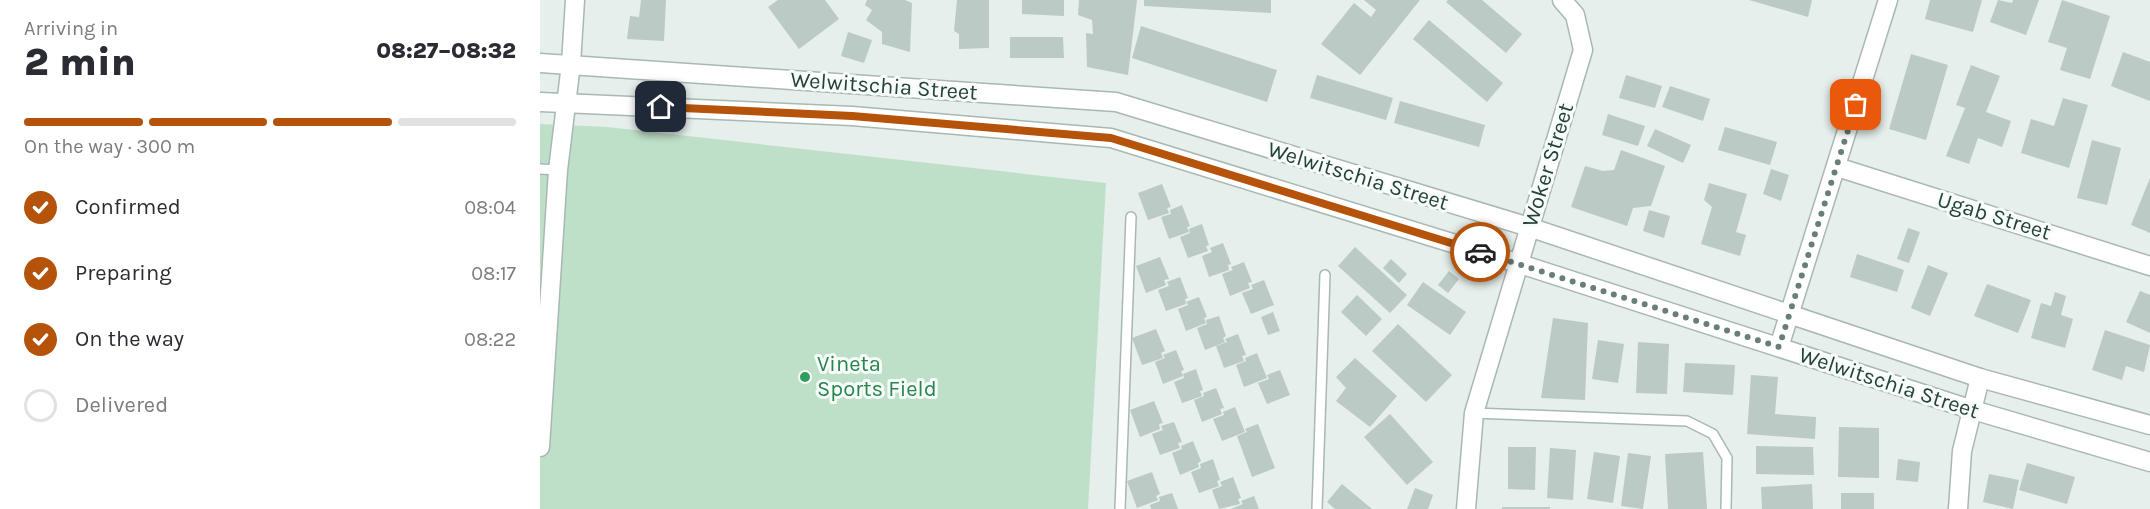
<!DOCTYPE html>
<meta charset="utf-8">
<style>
:root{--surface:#fff;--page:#f7f7f7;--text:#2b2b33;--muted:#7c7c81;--line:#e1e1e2;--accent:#b45309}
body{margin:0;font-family:Karla,sans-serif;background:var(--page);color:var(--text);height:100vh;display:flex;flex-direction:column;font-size:22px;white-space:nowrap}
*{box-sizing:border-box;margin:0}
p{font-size:20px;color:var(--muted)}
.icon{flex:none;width:33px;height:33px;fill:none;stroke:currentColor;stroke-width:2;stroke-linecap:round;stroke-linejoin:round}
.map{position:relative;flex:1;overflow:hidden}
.sheet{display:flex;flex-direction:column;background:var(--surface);width:540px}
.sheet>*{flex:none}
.pin{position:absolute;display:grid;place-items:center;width:51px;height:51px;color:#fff;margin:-26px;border-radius:12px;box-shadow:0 3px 9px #0006}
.courier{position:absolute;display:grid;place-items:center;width:60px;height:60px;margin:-30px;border:4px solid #b45309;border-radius:50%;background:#fff;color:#222;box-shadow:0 2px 8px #0007}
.headline em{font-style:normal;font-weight:800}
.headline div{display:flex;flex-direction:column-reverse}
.headline{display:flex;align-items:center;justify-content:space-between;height:102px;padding:0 24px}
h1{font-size:39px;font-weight:800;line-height:45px}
.bar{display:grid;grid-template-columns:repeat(4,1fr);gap:9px 6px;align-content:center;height:72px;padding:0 24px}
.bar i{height:8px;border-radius:4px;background:var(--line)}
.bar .active{background:var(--accent)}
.bar p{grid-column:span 4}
ol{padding:0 24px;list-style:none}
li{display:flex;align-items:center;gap:18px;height:66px}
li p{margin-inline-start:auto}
li .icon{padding:6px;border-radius:50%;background:var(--accent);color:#fff;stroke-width:4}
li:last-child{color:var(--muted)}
li i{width:33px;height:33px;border:3px solid var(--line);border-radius:50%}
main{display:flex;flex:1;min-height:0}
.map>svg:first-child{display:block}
</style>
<main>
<section class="sheet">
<div class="headline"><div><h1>2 min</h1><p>Arriving in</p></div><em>08:27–08:32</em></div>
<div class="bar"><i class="active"></i><i class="active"></i><i class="active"></i><i></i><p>On the way · 300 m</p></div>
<ol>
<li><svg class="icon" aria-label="check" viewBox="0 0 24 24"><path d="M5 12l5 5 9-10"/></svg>Confirmed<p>08:04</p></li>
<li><svg class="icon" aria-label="check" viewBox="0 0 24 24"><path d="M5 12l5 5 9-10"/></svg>Preparing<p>08:17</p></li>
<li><svg class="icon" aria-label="check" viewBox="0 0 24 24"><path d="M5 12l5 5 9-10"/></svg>On the way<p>08:22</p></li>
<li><i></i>Delivered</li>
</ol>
</section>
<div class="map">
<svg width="1610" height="509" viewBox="0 0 1610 509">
<rect width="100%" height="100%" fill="#e6efeb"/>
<path fill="#bfe0c8" d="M0,124L67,127L566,183L548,509H0Z"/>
<g fill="#bbcac4">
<path d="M101,0H126L124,41L87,39L90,16L99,17Z"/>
<path d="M238,0H285L299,19L259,49L228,7Z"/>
<path d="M327,0H365L372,3L370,52L342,44V32L326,20L332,10L325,5Z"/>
<path d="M417,0H449V48L419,49V34L414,31Z"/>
<path d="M482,0H524V16L482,14Z"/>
<path d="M539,0H597L588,75L547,67L546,33L553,34L552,20L538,15Z"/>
<path d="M604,0H731V13L604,6Z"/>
<path d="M824,0H880L820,75L781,44L814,3L831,17L836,10Z"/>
<path d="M908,0H942L982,34L966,53L906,2Z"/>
<path d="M1209,0H1272L1268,17Z"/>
<path d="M1390,0H1442L1433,32L1385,19Z"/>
<path d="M1458,0L1472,3L1473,0H1499L1486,35L1450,22Z"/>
<path d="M1522,0L1570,16L1550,79L1520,70L1527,48L1508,42Z"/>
<path d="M889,20L963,83L947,102L873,39Z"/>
<path d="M601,26L737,70L727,102L592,58Z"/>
<path d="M308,32L332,40L324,63L301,56Z"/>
<path d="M470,37H523L524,58H470Z"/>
<path d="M1583,52L1610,62V101L1571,86Z"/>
<path d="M1371,54L1408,65L1386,140L1349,129Z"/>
<path d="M1431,65L1460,76L1446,112L1471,121L1462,147L1438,138L1429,164L1406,156L1425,108L1416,105Z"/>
<path d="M777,75L853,98L846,120L770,98Z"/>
<path d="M1086,75L1122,86L1115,108L1079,98Z"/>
<path d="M1130,86L1170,99L1163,121L1122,107Z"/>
<path d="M1523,98L1548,105L1529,168L1481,153L1491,119L1514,126Z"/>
<path d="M860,101L945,125L939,147L854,123Z"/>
<path d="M1068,114L1105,126L1098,146L1062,135Z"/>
<path d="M1185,127L1237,142L1230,165L1178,150Z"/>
<path d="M1115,129L1151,145L1143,163L1107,146Z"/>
<path d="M1552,140L1581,148L1567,205L1537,198Z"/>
<path d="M1081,150L1125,166L1111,206L1093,208L1087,226L1031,207L1045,166L1063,171L1074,170Z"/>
<path d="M1231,169L1249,175L1241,201L1223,194Z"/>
<path d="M1610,178V233L1591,225Z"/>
<path d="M1169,183L1207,194L1196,232L1206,235L1200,256L1161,244L1172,207L1164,200Z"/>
<path d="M622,184L631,207L627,208L629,213L608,220L598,193Z"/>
<path d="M642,205L650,226L647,227L649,232L629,239L621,217L631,214L630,210Z"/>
<path d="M1109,210L1130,216L1124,238L1103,231Z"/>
<path d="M662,224L669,245L666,246L668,251L648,258L640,237L650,233L649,229Z"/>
<path d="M1368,228L1380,232L1369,263L1357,259Z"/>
<path d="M683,243L691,264L688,265L689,270L669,277L662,256L672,252L670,248Z"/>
<path d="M815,247L867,295L850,313L798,266Z"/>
<path d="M1317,254L1364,270L1357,292L1310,277Z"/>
<path d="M620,257L629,279L624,280L626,285L606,293L596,266Z"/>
<path d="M851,259L867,274L859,283L843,268Z"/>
<path d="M704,262L712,282L708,283L710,288L690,296L682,274L693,270L691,267Z"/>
<path d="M1388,265L1408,273L1390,316L1371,308Z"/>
<path d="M909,271L919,279L908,293L898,285Z"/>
<path d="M640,277L648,298L645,299L646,304L626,311L618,290L629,286L627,282Z"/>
<path d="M724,280L734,305L711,314L702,293L713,289L711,285Z"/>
<path d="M883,282L926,312L910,335L867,305Z"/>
<path d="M1447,284L1491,300L1478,333L1434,316Z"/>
<path d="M1600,291L1610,295V333L1586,322Z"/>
<path d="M1515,292L1526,296L1521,315L1533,319L1525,348L1491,338L1501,303L1511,306Z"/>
<path d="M817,295L842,319L826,336L801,312Z"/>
<path d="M659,297L667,317L664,318L666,323L646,331L638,309L648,305L646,302Z"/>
<path d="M733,312L740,331L728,335L721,317Z"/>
<path d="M679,316L686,336L683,338L685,342L665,350L657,328L667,324L666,320Z"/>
<path d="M1013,318L1048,323L1045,400L1001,398Z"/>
<path d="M858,324L912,375L886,402L832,351Z"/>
<path d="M616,329L625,351L621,353L623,358L602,365L592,338Z"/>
<path d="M1565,330L1610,345L1604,372L1586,366L1582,380L1552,370Z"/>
<path d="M698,334L706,355L702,356L704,361L684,368L676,346L687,342L685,339Z"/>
<path d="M1058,340L1084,344L1078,383L1052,379Z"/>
<path d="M1098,342L1129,344L1127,394L1096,393Z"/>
<path d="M636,350L644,370L641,371L643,376L623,384L615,362L625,358L623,355Z"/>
<path d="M717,353L727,378L704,387L696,365L706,361L705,358Z"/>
<path d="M815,358L857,396L830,427L796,401L806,388L796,377Z"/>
<path d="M1145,363L1195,365L1193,395L1143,392Z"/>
<path d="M656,369L663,390L660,391L662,396L642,403L634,382L644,378L643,374Z"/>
<path d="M740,370L750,395L727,404L718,383L729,379L727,375Z"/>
<path d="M1211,375L1238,377L1235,414L1276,417L1275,439L1207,434Z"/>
<path d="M676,388L684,408L680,409L682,414L662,422L654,400L664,396L663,393Z"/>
<path d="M614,401L623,423L619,424L620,429L600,437L590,410Z"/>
<path d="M695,407L705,432L682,441L673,419L684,415L683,412Z"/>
<path d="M850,414L893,462L867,485L824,437Z"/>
<path d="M634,422L642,442L638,443L640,448L620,455L612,434L623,430L621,426Z"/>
<path d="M718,424L735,468L712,477L697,436L707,432L705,429Z"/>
<path d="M1299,427L1339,428V478L1298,477Z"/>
<path d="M653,441L661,461L658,463L659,467L640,475L632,453L642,449L641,446Z"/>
<path d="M1216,446L1273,447L1274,475L1216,474Z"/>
<path d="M968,447H996L995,490L968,489Z"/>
<path d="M1010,448L1036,450L1033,500L1007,498Z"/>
<path d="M1054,452L1080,456L1073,503L1047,499Z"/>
<path d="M1163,452L1167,509H1128L1125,454Z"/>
<path d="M1088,453L1111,456L1103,509L1081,506Z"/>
<path d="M673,459L680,480L677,481L679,486L659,493L651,472L661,468L660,464Z"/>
<path d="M1358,459L1380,462L1378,482L1356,480Z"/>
<path d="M1487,463L1535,477L1527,504L1479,490Z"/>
<path d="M612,472L620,494L616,496L618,500L597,508L587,481Z"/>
<path d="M1449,474L1479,480L1473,509L1443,502Z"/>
<path d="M693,477L701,498L698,499L700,504L679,509L672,490L682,486L680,482Z"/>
<path d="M802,484L832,509H795L787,502Z"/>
<path d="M1272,484L1273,509H1222L1221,487Z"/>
<path d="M875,488L893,495L888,509H867Z"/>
<path d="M632,493L638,509H611L610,505L620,501L619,497Z"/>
<rect x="1301" y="493" width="33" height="16"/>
<path d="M714,496L719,509H691L703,504L701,501Z"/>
<rect x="962" y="507" width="48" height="2"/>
</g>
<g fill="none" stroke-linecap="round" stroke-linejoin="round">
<defs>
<g id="service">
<path d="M0,169L18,170"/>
<path d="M934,413L1147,421L1173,434L1187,458L1186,509"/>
<path d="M580,509L591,217"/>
<path d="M777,509L785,275"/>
</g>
<g id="minor">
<path d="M1297,167L1610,266"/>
<path d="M1239,347L1348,0"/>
<path d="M0,447L18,170L31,64L35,0"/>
<path d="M926,509L934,413L1043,50L1035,15L1022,0"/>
<path d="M1418,509L1422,451L1440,378"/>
</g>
<g id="tertiary">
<path d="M0,63L576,102L989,227L1440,378L1610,425"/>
<path d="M0,102L312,116L571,138L977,263L1433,410L1610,462"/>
</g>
</defs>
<use href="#service" stroke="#a8b8b2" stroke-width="12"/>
<use href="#minor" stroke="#a8b8b2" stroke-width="21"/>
<use href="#tertiary" stroke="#a8b8b2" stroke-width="21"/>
<use href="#service" stroke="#fff" stroke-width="9"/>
<use href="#minor" stroke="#fff" stroke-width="18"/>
<use href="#tertiary" stroke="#fff" stroke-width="18"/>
</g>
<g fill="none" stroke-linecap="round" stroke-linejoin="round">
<path stroke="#687f78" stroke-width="6" stroke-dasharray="0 10.8" d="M940,252L1239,347L1316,105"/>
<path stroke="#b45309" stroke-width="8" d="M121,107L312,116L571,138L940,252"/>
</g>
<circle fill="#2e9e5b" stroke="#f7fbf9" stroke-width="2" cx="265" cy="377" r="6"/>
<g text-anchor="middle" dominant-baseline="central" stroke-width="6" stroke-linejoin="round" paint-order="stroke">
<g font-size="22" fill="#24423a" stroke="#f7fbf9">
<text transform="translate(344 86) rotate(4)">Welwitschia Street</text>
<text transform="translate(1008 165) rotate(-73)">Woker Street</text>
<text transform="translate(818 176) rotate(17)">Welwitschia Street</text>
<text transform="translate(1454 216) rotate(17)">Ugab Street</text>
<text transform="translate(1349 383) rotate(18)">Welwitschia Street</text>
</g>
<g font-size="22" fill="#27864d" stroke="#f7fbf9" text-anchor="start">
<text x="277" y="364">Vineta<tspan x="277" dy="25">Sports Field</tspan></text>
</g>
</g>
</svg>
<div class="pin" style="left:1316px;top:105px;background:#ea580c"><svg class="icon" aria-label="bag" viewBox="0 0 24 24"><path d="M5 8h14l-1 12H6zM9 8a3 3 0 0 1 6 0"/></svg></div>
<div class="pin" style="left:121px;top:107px;background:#1f2937"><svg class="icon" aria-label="home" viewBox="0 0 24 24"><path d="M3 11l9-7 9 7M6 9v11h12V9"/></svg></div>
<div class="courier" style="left:940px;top:252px"><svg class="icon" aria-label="car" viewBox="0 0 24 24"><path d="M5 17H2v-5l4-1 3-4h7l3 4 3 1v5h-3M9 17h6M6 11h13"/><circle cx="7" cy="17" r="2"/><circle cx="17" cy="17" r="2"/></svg></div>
</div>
</main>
